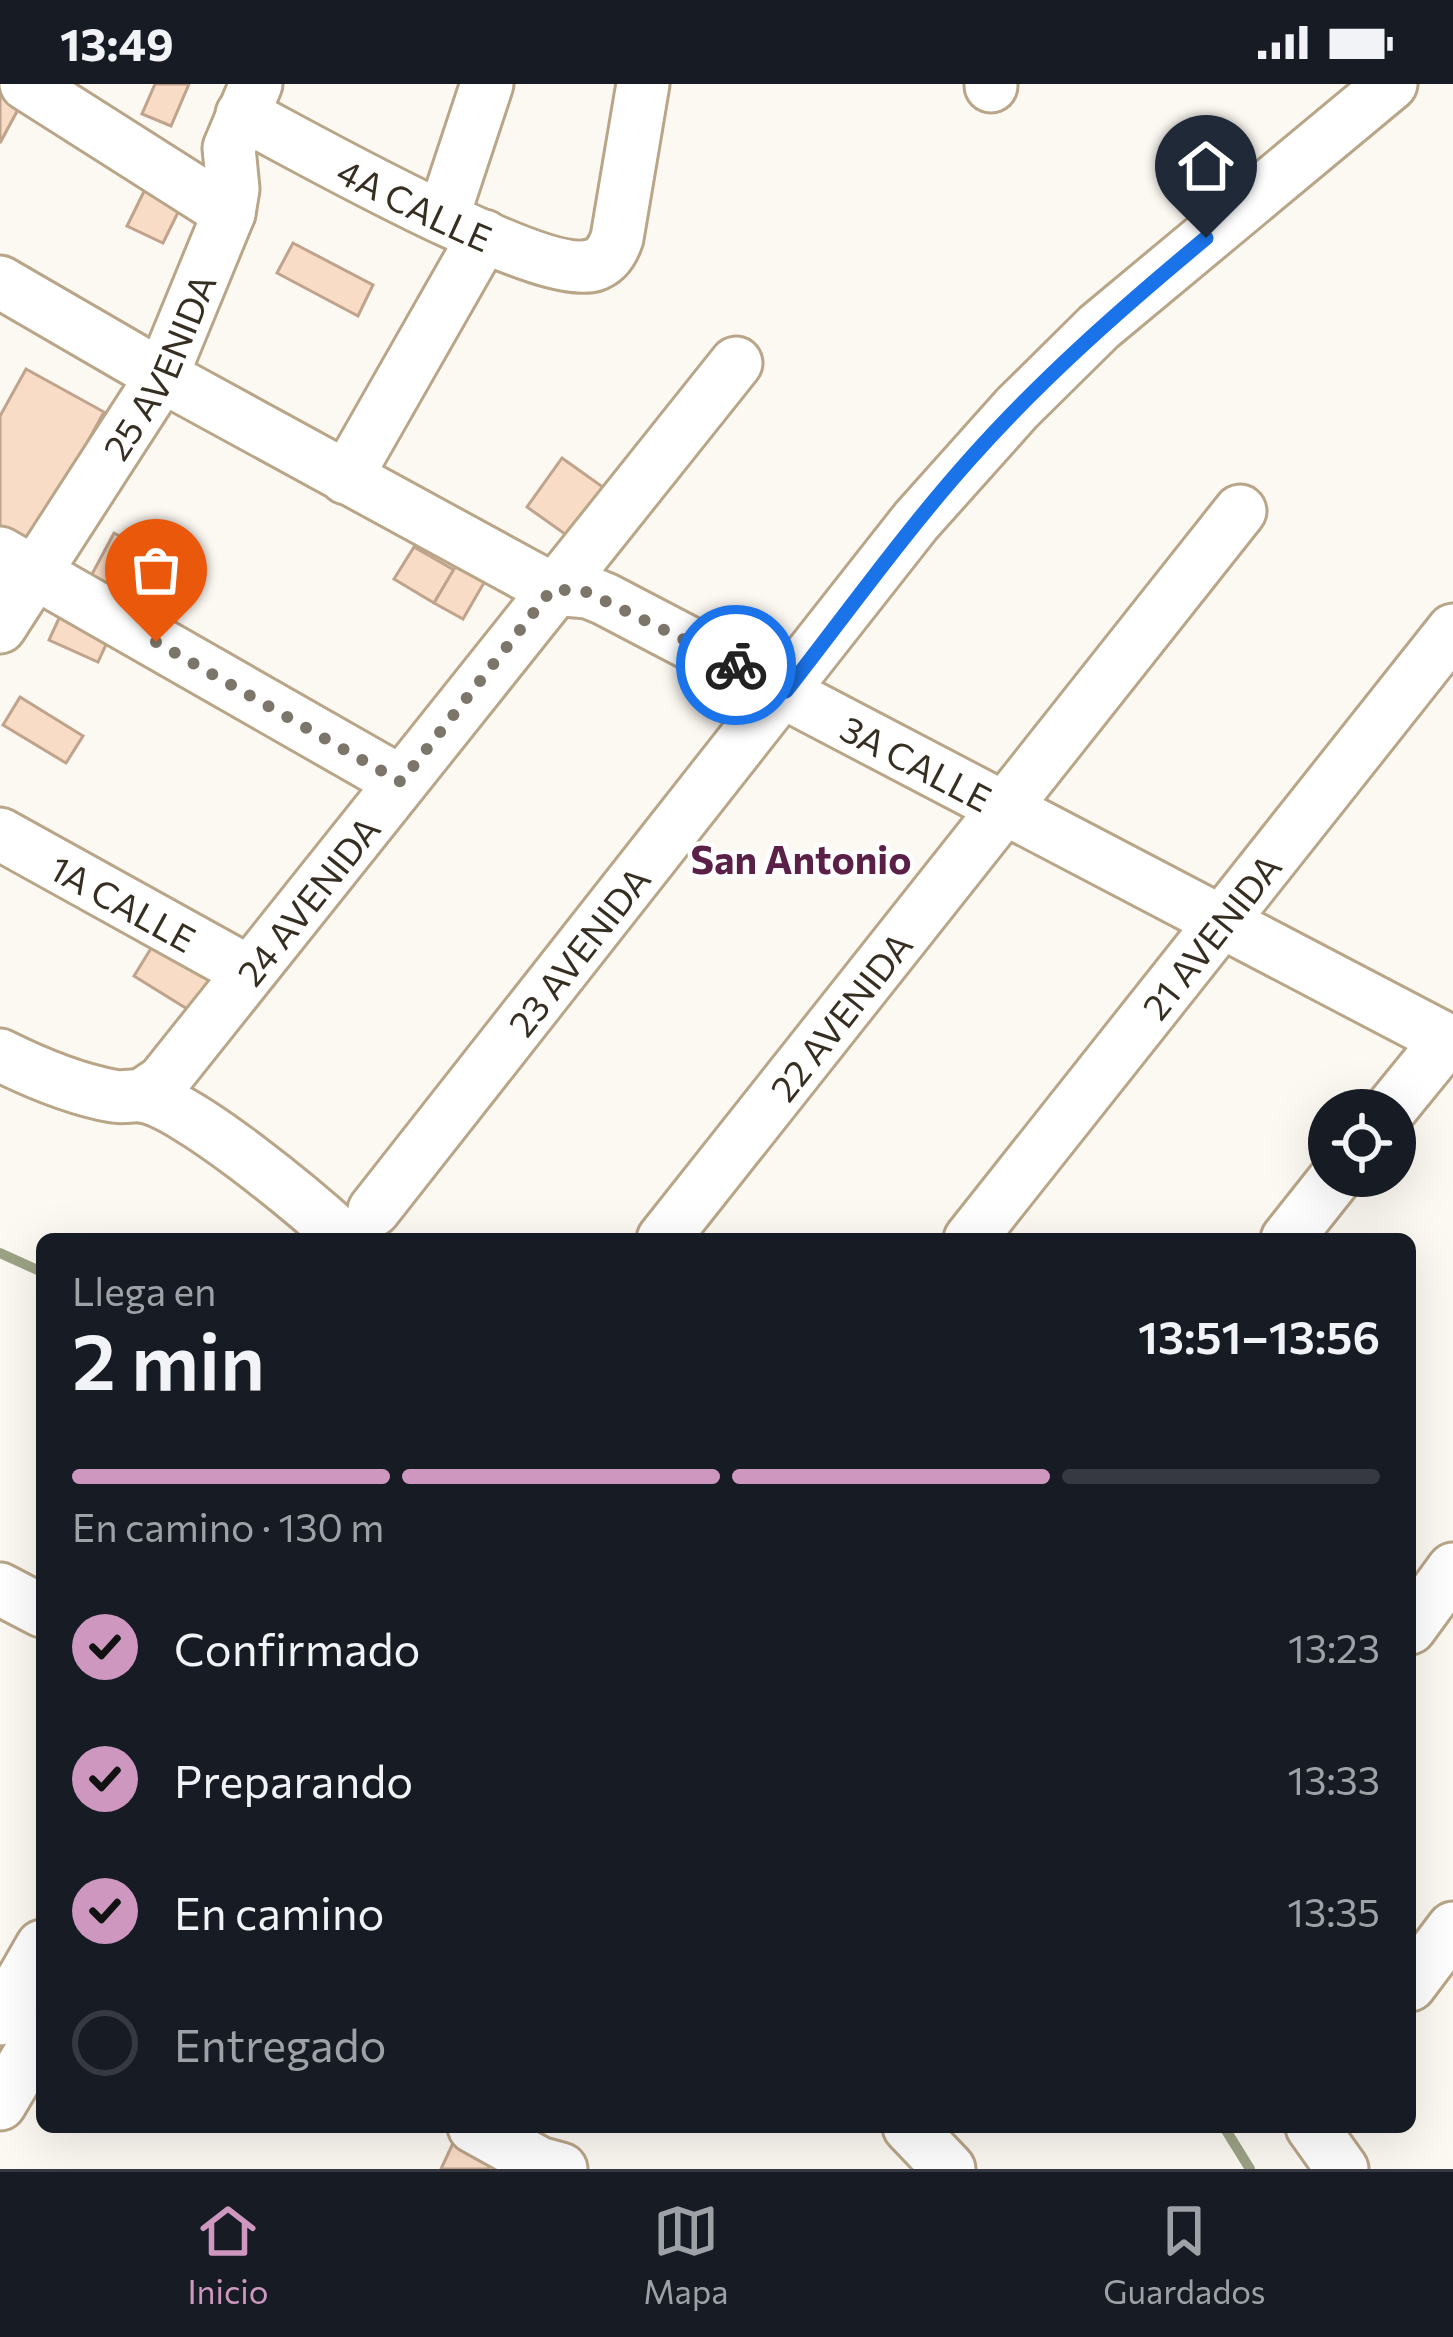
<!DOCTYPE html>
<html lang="es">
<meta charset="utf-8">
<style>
:root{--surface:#171b24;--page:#242831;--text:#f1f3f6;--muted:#9ea1a6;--line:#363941;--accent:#cd97bf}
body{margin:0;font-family:Commissioner,sans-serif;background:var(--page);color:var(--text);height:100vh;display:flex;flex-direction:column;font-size:45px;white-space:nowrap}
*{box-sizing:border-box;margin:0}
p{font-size:39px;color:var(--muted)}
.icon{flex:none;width:66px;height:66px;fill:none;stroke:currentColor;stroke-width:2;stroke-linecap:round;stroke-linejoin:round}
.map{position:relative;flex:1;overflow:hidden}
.panel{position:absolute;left:36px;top:1149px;width:1380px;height:900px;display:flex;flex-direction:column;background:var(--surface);border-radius:18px;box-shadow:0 12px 48px #0002}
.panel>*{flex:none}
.fabs{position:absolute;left:1308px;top:1005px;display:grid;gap:24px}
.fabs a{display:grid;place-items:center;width:108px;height:108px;border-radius:50%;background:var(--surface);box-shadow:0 12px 48px #0002;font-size:60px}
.pin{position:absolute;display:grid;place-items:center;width:102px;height:102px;color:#fff;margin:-123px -51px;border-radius:50% 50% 50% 0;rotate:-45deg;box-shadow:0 0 12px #0007}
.pin .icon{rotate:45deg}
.courier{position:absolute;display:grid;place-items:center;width:120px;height:120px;margin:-60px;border:9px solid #1a73e8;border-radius:50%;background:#fff;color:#222;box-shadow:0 3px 15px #0007}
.overview em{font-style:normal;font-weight:600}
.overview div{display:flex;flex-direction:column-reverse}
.overview{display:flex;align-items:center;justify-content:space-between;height:204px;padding:0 36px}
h1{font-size:78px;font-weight:600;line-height:90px}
.bar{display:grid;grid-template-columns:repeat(4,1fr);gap:18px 12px;align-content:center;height:144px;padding:0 36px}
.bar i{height:15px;border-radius:9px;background:var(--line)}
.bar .on{background:var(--accent)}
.bar p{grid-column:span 4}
ol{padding:0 36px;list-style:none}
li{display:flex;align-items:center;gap:36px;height:132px}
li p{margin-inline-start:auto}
li .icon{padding:12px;border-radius:50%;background:var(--accent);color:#111;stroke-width:4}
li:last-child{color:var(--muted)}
li i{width:66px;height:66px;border:6px solid var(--line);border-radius:50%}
.status{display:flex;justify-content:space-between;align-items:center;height:84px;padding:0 60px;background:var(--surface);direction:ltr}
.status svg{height:33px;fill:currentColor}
.dock{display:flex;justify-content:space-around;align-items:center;height:168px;border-top:3px solid var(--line);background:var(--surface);font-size:33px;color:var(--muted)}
.dock a{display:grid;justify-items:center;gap:6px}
.dock .on{color:var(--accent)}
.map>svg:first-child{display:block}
</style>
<div class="status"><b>13:49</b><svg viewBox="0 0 49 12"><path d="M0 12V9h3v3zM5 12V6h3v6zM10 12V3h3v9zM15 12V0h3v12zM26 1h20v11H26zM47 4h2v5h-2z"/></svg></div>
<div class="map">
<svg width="1453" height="2085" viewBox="0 0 1453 2085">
<rect width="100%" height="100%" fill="#fcf8f2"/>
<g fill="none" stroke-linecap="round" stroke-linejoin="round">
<g stroke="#9ca284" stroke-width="10">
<path d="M0,1169L42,1188"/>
<path d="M1224,2043L1250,2085"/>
</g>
</g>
<g fill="#f9dcc6" stroke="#c0a38c" stroke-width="3">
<path d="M0,0H15L28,7L0,59Z"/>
<path d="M155,0H189L171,42L142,30Z"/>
<path d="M155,85L191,102L163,159L127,142Z"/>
<path d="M293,159L373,201L358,232L277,189Z"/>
<path d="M26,285L104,328L29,464L0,448V332Z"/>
<path d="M562,374L607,406L572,455L527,423Z"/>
<path d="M114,449L150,469L126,514L90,494Z"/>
<path d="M414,463L454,486L434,519L394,495Z"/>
<path d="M457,480L485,497L463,535L434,519Z"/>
<path d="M60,532L109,554L98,578L49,556Z"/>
<path d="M20,613L83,652L66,679L3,641Z"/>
<path d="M158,853L214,888L197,931L134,892Z"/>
<path d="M454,2057L493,2075L488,2085H441Z"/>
</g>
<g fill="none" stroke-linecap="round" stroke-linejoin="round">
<defs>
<g id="minor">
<path d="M26,0L229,129"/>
<path d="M991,0V2"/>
<path id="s1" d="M242,30C300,60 541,198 594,181C606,177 613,166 617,154L643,0"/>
<path d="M443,133L487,0"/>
<path id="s2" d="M0,198L162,292L552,505L588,508L605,515L1453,959"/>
<path d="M346,394L484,152"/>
<path d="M0,469L401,698"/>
<path id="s3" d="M0,543L162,292L229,129L233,105L229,64L256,0"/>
<path id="s4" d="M0,750L249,888"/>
<path d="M0,971C34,988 75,1005 113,1012C123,1014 132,1011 141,1012C185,1017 309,1122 345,1155"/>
<path id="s5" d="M141,1012L163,997L736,279"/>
<path d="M1390,1026L1447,956"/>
<path id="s6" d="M374,1126L916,437L1017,324L1099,243L1391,0"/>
<path id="s7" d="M663,1155L1240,427"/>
<path id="s8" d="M970,1155L1453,546"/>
<path d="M1287,1155L1337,1092"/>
<path d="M0,1505L42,1527"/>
<path d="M1410,1544L1453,1485"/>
<path d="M1410,1901L1453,1844"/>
<path d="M0,1935L42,1862"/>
<path d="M0,2020L42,1949"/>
<path d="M474,2043L539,2079L561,2085"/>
<path d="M909,2043L949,2085"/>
<path d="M1312,2043L1342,2085"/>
</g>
</defs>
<use href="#minor" stroke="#b9a588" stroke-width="57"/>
<use href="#minor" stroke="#fff" stroke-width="51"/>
</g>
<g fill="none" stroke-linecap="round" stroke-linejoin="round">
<path stroke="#7b756a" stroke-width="12" stroke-dasharray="0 21.6" d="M156,558L401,698L552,505L587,508L736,581"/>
<path stroke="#1a73e8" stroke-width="15" d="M736,581L786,607C847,529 904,449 970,375C1042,294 1123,223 1206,154"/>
</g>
<g text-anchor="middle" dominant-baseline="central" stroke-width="9" stroke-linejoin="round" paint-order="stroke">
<g font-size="36" fill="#352e21" stroke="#fff">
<text stroke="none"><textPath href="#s1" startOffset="195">4A CALLE</textPath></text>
<text stroke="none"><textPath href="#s3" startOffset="306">25 AVENIDA</textPath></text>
<text stroke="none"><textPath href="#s2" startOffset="1038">3A CALLE</textPath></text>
<text stroke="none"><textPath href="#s5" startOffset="258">24 AVENIDA</textPath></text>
<text stroke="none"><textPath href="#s4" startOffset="141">1A CALLE</textPath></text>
<text stroke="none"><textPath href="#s8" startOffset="387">21 AVENIDA</textPath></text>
<text stroke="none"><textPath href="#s6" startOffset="330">23 AVENIDA</textPath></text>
<text stroke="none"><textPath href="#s7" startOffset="285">22 AVENIDA</textPath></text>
</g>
<g font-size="39" font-weight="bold" fill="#5b2047" stroke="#fff">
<text x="801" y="774">San Antonio</text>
</g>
</g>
</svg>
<div class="fabs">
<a><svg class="icon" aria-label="locate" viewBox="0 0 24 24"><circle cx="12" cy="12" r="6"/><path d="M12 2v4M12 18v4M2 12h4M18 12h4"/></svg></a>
</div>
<div class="pin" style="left:156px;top:558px;background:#ea580c"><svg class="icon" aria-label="bag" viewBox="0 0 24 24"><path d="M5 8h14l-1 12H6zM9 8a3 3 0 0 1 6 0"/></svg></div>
<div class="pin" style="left:1206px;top:154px;background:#1f2937"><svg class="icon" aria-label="home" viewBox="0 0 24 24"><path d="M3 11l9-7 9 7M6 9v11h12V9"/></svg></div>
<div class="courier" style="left:736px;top:581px"><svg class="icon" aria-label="bike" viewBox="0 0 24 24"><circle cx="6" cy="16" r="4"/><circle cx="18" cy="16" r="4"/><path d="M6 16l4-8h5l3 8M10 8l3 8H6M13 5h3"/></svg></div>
<section class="panel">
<div class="overview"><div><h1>2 min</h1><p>Llega en</p></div><em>13:51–13:56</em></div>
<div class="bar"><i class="on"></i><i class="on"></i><i class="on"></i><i></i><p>En camino · 130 m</p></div>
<ol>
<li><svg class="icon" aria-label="check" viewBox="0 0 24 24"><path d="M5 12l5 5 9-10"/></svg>Confirmado<p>13:23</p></li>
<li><svg class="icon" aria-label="check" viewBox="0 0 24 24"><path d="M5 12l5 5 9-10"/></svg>Preparando<p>13:33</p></li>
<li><svg class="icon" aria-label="check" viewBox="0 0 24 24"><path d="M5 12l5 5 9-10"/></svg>En camino<p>13:35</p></li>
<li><i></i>Entregado</li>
</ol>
</section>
</div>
<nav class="dock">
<a class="on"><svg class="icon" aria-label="home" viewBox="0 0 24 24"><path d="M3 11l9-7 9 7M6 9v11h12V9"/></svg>Inicio</a>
<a><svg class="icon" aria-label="map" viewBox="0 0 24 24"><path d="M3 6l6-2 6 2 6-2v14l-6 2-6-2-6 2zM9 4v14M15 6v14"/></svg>Mapa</a>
<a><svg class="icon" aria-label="saved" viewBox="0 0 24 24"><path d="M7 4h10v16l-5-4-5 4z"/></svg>Guardados</a>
</nav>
